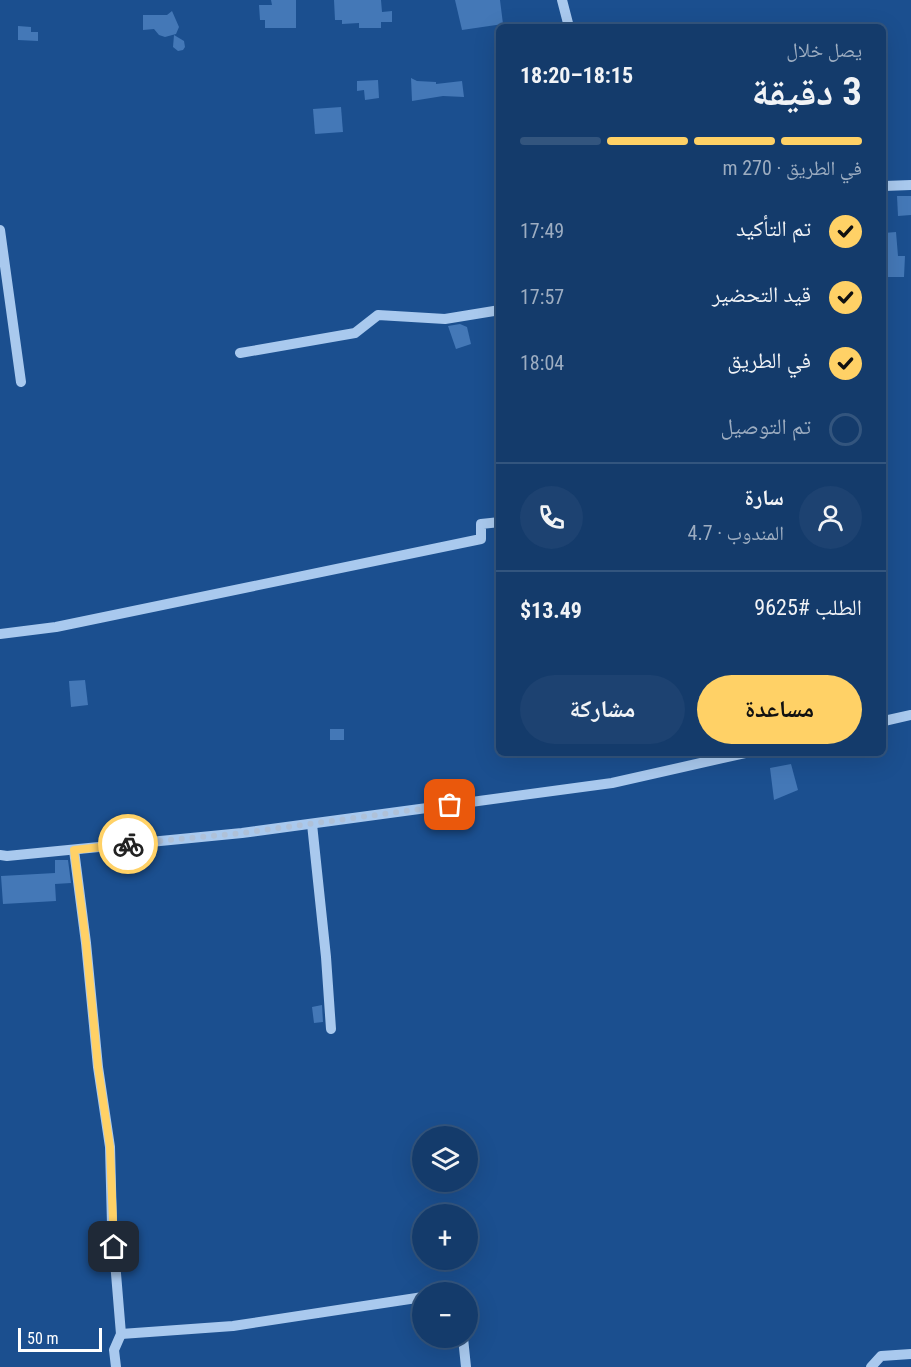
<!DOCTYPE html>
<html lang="ar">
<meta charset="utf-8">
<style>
:root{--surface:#143b6b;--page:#1d4271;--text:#f1f3f6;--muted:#9dadc1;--line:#33557e;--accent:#ffd166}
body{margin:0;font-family:"Roboto Condensed","Noto Naskh Arabic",sans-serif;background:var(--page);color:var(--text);direction:rtl;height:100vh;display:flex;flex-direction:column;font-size:22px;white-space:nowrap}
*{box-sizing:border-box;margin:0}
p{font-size:20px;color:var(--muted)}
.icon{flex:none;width:33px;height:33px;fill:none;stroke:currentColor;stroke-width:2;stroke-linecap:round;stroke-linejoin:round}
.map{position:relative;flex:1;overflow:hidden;direction:ltr}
.panel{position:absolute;left:496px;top:24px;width:390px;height:732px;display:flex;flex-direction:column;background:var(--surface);border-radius:9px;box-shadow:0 6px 24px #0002,0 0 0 2px var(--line);direction:rtl}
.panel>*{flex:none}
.controls{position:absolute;left:412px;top:1126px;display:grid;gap:12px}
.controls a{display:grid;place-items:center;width:66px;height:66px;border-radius:50%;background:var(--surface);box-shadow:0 6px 24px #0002,0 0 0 2px var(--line);font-size:30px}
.scale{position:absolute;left:18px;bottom:15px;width:84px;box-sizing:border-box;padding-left:6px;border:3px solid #fff;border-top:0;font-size:16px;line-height:21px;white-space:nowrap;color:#fff;-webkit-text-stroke:4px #1b4f8f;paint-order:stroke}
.pin{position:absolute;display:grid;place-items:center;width:51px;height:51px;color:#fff;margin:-26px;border-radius:12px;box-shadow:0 3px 9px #0006}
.courier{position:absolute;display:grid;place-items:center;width:60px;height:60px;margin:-30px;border:4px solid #ffd166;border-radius:50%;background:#fff;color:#222;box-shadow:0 2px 8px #0007}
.head em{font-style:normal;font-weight:700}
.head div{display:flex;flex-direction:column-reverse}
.head{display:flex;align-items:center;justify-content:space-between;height:102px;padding:0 24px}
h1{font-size:39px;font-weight:700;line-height:45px}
.bar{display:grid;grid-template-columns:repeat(4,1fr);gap:9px 6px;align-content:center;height:72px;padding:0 24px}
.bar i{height:8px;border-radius:4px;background:var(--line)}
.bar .selected{background:var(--accent)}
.bar p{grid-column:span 4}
.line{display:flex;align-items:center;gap:15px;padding:0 24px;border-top:2px solid var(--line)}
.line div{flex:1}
.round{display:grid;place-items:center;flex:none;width:63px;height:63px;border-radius:32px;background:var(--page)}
ol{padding:0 24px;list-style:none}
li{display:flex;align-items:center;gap:18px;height:66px}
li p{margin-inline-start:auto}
li .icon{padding:6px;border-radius:50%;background:var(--accent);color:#111;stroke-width:4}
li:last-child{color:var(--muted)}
li i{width:33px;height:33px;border:3px solid var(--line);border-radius:50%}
.button{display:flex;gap:12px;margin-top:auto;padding:12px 24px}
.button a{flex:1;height:69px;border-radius:36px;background:var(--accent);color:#111;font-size:24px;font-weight:700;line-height:69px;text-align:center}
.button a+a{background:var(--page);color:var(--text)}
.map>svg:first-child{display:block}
</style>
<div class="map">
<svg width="911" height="1367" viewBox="0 0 911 1367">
<rect width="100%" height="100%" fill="#1b4f8f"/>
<g fill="#4478b7">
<path d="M271,0H296V28H265V20H260L259,5H272Z"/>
<path d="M334,0H381L382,12L392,11V22H381V28H359V23L342,24V20H335Z"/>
<path d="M455,0H500L503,24L462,30Z"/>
<path d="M172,11L179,27L176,34L165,37L159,35L154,29L143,30V15H167Z"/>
<path d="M18,26L31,27V32H38V41L18,40Z"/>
<path d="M174,35L184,41L185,47L183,50L178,51L173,47Z"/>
<path d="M411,78L417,81L436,82V84L462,81L464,97L443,96L412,101Z"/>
<path d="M378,80L379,98L365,100L364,90L357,91V81Z"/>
<path d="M341,107L343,132L315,134L313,109Z"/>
<path d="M897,196H911V215L898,216Z"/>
<path d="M896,232L898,256H905L904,277H885L884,233Z"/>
<path d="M460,324L467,327L471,344L456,349L448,326Z"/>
<path d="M85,680L88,705L71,707L69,681Z"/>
<rect x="330" y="729" width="14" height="11"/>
<path d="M791,764L798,790L774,800L770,768Z"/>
<path d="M55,860H68L71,883L55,884L56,901L3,904L1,876L55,873Z"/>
<path d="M322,1005L323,1022L314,1023L312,1007Z"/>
</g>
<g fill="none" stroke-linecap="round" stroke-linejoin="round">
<g stroke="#a9c9ee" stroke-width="10">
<path d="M562,0L569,27"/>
<path d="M884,186L911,185"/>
<path d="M0,230L21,382"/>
<path d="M240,353L355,333L378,315L445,319L500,310"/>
<path d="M0,634L56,627L481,539V524L500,522"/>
<path d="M884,721L911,715"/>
<path d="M312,824L326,957L331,1029"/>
<path d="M74,850L86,943L98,1067L110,1147L112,1225L121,1334L114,1350L116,1367"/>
<path d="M0,855L7,856L242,833L612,783L745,753"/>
<path d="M121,1334L233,1326L423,1297"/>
<path d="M463,1338L466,1367"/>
<path d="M871,1367L881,1356L911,1354"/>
</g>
</g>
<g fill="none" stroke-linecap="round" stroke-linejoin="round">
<path stroke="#afc1d8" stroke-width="6" stroke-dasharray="0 10.8" d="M128,844L242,833L450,805"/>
<path stroke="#ffd166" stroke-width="8" d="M114,1247L110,1147L98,1067L86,943L74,850L128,844"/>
</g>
</svg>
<div class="controls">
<a><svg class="icon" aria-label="layers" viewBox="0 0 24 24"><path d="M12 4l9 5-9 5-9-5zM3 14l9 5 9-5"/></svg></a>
<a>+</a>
<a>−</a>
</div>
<div class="scale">50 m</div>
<div class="pin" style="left:450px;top:805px;background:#ea580c"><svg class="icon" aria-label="bag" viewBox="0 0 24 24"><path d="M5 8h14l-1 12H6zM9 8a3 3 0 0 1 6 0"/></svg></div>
<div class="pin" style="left:114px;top:1247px;background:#1f2937"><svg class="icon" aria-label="home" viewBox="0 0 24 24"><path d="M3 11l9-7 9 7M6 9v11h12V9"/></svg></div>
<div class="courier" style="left:128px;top:844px"><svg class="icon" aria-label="bike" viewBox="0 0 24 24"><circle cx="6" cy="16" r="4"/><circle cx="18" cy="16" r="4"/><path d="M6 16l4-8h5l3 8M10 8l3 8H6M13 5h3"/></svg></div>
<section class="panel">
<div class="head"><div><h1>3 دقيقة</h1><p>يصل خلال</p></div><em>18:15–18:20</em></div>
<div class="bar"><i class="selected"></i><i class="selected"></i><i class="selected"></i><i></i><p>في الطريق · 270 m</p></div>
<ol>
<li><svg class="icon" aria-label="check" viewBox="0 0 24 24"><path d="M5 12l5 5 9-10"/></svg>تم التأكيد<p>17:49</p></li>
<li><svg class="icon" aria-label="check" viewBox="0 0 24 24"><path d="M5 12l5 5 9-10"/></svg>قيد التحضير<p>17:57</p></li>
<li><svg class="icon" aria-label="check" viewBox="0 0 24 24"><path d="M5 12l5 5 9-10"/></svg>في الطريق<p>18:04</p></li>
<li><i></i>تم التوصيل</li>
</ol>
<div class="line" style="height:108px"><a class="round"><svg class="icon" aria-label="person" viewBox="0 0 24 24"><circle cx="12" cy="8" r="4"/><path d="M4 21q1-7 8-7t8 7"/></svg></a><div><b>سارة</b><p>المندوب · 4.7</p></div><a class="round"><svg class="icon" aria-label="phone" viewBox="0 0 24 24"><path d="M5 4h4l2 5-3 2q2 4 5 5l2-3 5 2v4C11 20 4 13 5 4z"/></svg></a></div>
<div class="line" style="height:78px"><div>الطلب #9625</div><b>$13.49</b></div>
<div class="button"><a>مساعدة</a><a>مشاركة</a></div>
</section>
</div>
